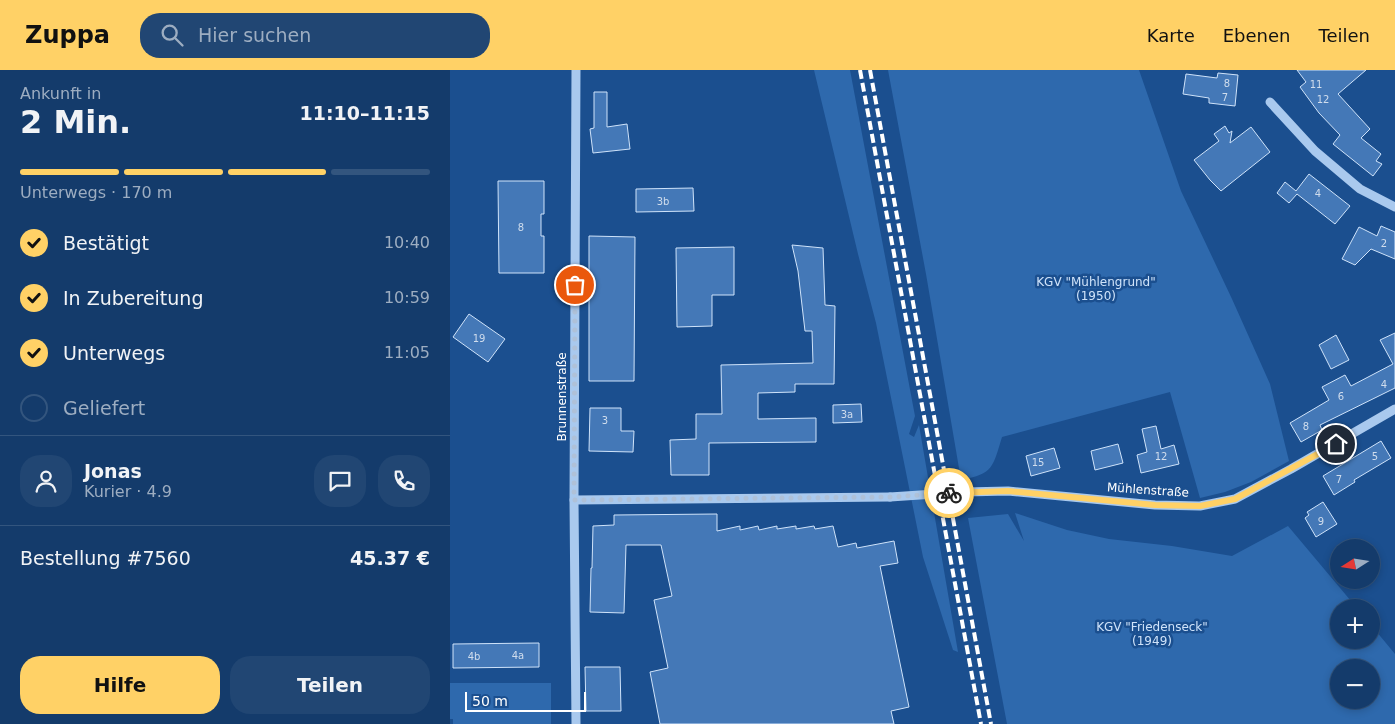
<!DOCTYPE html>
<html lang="de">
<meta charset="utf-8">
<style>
:root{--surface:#143b6b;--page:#214673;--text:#f1f3f6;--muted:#9dadc1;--line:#33557e;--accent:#ffd166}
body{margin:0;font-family:"DejaVu Sans",sans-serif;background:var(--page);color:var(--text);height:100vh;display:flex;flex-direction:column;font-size:19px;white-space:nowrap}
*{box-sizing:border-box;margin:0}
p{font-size:16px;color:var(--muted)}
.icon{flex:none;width:28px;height:28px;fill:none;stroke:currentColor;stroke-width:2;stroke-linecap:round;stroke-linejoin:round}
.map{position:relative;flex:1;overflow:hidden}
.drawer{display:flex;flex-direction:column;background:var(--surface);width:450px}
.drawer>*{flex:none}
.needle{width:32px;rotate:258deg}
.controls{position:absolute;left:880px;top:469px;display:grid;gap:10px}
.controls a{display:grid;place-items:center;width:50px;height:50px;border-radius:50%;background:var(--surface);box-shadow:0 2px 8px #0003,0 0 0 1px var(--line);font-size:25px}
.scale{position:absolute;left:15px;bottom:12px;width:121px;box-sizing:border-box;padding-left:5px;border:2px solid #fff;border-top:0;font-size:14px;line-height:18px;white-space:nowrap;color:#fff;-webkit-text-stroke:4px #1b4f8f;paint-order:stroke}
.pin{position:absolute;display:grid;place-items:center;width:42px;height:42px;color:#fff;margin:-21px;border:2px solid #fff;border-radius:50%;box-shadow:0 1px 5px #0007}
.courier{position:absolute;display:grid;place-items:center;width:50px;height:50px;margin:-25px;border:4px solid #ffd166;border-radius:50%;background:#fff;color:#222;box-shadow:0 1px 6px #0007}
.head em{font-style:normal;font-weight:700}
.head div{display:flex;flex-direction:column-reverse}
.head{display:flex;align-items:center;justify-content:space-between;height:85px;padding:0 20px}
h1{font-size:32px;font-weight:700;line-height:38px}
.bar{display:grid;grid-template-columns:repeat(4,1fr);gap:8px 5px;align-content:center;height:60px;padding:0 20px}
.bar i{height:6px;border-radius:4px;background:var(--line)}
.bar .current{background:var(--accent)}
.bar p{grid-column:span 4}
.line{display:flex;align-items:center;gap:12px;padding:0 20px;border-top:1px solid var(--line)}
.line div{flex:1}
.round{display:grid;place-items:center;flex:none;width:52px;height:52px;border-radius:20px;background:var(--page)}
ol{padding:0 20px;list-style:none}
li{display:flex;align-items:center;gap:15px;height:55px}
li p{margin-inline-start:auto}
li .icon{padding:5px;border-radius:50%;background:var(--accent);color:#111;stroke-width:4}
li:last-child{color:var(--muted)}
li i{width:28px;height:28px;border:2px solid var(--line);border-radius:50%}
.action{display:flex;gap:10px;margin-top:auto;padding:10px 20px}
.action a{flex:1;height:58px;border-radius:20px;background:var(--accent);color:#111;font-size:20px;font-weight:700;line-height:58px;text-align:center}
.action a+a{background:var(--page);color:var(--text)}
header{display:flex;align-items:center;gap:30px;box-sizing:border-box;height:70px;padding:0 25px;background:var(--accent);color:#111}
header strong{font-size:24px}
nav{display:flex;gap:28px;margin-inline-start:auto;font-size:18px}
.search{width:350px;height:45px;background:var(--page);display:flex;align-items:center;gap:12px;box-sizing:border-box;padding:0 18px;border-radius:20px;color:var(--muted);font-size:19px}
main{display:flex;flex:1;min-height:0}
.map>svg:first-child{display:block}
</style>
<header>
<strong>Zuppa</strong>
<div class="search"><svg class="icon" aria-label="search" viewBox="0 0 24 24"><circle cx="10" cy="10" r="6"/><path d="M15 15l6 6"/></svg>Hier suchen</div>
<nav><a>Karte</a><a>Ebenen</a><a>Teilen</a></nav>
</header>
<main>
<section class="drawer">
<div class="head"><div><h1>2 Min.</h1><p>Ankunft in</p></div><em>11:10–11:15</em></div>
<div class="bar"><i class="current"></i><i class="current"></i><i class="current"></i><i></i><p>Unterwegs · 170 m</p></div>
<ol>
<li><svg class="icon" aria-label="check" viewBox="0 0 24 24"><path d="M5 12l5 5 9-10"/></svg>Bestätigt<p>10:40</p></li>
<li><svg class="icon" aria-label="check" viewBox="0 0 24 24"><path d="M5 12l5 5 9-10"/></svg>In Zubereitung<p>10:59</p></li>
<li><svg class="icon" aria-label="check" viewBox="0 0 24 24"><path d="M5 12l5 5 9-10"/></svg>Unterwegs<p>11:05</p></li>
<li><i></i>Geliefert</li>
</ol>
<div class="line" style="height:90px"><a class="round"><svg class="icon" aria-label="person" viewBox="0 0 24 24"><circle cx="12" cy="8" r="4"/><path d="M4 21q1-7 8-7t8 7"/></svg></a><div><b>Jonas</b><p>Kurier · 4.9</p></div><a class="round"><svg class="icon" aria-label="chat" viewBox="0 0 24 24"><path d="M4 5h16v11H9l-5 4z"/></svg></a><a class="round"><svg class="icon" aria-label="phone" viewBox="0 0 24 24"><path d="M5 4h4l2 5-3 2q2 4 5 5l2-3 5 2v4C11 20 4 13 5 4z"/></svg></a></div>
<div class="line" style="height:65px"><div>Bestellung #7560</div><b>45.37 €</b></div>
<div class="action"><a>Hilfe</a><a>Teilen</a></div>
</section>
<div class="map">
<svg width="945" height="654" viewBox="0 0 945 654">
<rect width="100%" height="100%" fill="#1b4f8f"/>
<g fill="#2e69ad" fill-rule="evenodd">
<path d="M364,0H400L465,346L459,364L464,367L469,355L508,582L503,580L473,487L426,253L408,184Z"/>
<path d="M438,0H689L731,121L782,229L820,314L839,391L801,412L775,422L750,428L720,322L552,367C543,396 544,404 511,410L476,204Z"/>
<path d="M565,443L617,460L659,469L722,476L782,486L838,456L906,537L889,538V570H921V555L945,584V654H557L518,448L558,444L574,471ZM889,598H921V630H889Z"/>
<path d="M0,613H101V654H3V649H0Z"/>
</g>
<g fill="#4478b7" stroke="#cfe3fa">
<path d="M847,0H916L888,24L920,59L911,68L931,84L926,91L932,94L923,106L883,74L890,65L869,43L850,17L856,12Z"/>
<path d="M768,3L788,5L785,36L759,33V28L733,24L736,4L767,8Z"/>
<path d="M144,22H157V57L177,54L180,79L143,83L140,59L144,58Z"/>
<path d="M775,56L779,63L782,61L780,73L801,57L820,82L771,121L760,110L744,90L769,71L764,64Z"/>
<path d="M859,104L900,136L885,154L847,124L839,133L827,123L835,112L846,121Z"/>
<path d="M48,111H94V144H91V166H94V203H49Z"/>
<path d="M243,118L244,141L186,142V119Z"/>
<path d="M931,156L945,162V189L921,179L905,195L892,189L909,157L927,166Z"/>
<path d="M139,166L185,167L184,311H139Z"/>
<path d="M342,175L373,178L375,235L385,236L384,314H345V322L308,323V349L366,348V372L259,373V405H221L220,370L246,369V344H272L271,295L363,293L362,261H355L348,201Z"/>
<path d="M284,177V225H262V256L227,257L226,178Z"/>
<path d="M19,244L55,269L38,292L3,267Z"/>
<path d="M945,263V318L870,355L872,360L851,372L840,353L879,330L872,317L895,305L901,316L943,294L930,270Z"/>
<path d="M886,265L899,290L881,299L869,275Z"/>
<path d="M411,334L412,352L383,353V335Z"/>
<path d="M140,338H171V361H184L183,382L139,381Z"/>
<path d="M706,356L711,379L724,375L729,394L691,403L687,385L697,382L692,359Z"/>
<path d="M931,371L941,388L904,410L905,412L884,425L873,406Z"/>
<path d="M668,374L673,393L645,400L641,381Z"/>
<path d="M604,378L610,398L581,406L576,386Z"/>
<path d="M873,432L887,454L866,467L855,448L859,445L857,442Z"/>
<path d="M267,444V461L290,456V460L308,456L309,460L327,456V459L346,456V459L364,456L365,459L383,456L388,477L406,473L407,478L444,471L448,493L430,496L459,637L441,641L444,654H210L200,602L218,598L204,530L222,526L211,475H176L174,543L140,542L141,498H142L143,456L164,455V445Z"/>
<path d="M89,573V597L3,598V574Z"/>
<path d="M135,597H170L171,641H136Z"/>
</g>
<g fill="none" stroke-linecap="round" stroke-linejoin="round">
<g stroke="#a9c9ee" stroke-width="9">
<path d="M820,32L865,81L910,119L945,137"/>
<path d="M515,422L558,421L705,435L750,436L785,429L841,399L945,339"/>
<path d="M124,430L440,427"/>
<path d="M126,654L124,430L126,0"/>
</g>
<g stroke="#fff" stroke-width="4" stroke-dasharray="9 4" stroke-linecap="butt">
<path d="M410,0L531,654"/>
<path d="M420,0L541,654"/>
</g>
<path stroke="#a9c9ee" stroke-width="9" d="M440,427L515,422"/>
</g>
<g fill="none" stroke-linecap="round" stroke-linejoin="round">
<path stroke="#afc1d8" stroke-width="5" stroke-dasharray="0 9" d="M125,215L124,430L440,427L499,423"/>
<path stroke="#ffd166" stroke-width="6" d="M499,423L558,421L705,435L750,436L785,429L886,374"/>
</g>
<g text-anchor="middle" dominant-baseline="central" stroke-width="5" stroke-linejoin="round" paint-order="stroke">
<g font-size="10" fill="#d0dded">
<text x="777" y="13">8</text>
<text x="866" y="14">11</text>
<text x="775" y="27">7</text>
<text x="873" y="29">12</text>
<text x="868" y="123">4</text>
<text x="213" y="131">3b</text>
<text x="71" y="157">8</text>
<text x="934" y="173">2</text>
<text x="29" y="268">19</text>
<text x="934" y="314">4</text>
<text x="891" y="326">6</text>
<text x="397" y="344">3a</text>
<text x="155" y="350">3</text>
<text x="856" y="356">8</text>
<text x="711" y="386">12</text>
<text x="925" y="386">5</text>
<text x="588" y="392">15</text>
<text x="889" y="409">7</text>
<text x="871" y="451">9</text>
<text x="68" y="585">4a</text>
<text x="24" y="586">4b</text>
</g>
<g font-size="12" fill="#cfe3fa" stroke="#1b4f8f">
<text x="646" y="212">KGV "Mühlengrund"<tspan x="646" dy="14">(1950)</tspan></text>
<text x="702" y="557">KGV "Friedenseck"<tspan x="702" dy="14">(1949)</tspan></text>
</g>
<g font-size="12" fill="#fff" stroke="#1b4f8f">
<text transform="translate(112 327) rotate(-90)">Brunnenstraße</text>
<text transform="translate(698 420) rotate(4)">Mühlenstraße</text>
</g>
</g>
</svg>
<div class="controls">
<a><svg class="needle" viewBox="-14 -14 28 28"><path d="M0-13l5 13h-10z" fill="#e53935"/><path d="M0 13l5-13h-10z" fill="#9dadc1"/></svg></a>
<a>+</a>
<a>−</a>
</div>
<div class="scale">50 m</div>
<div class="pin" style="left:125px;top:215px;background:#ea580c"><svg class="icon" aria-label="bag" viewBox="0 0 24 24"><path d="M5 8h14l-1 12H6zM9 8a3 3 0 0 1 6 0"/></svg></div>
<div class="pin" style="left:886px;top:374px;background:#1f2937"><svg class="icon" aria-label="home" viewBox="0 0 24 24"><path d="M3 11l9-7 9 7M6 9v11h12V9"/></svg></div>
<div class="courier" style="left:499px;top:423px"><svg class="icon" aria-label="bike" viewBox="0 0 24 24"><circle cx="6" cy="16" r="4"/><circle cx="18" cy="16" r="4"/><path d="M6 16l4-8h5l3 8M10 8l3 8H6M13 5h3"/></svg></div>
</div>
</main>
